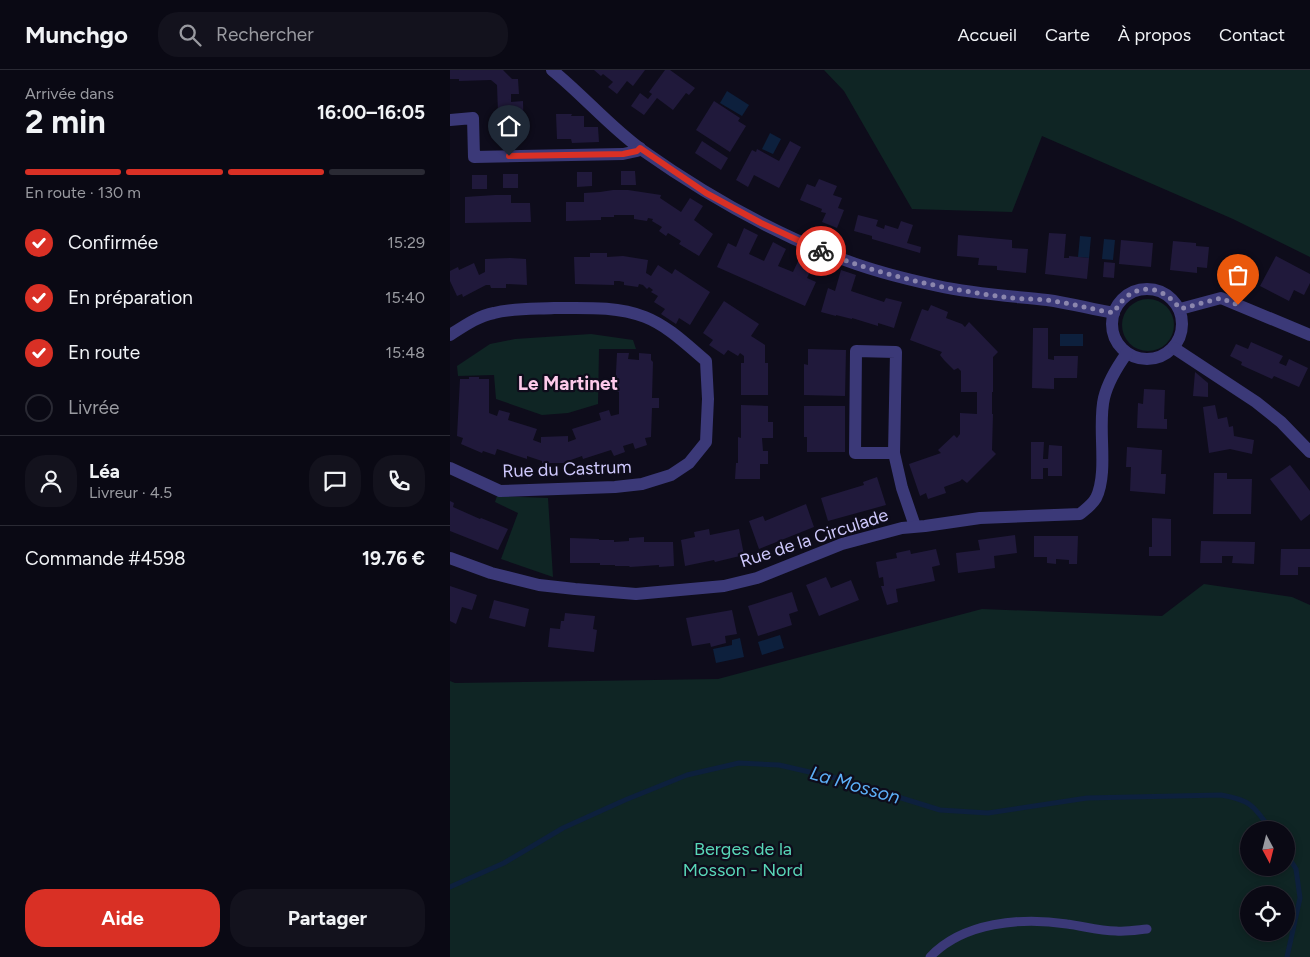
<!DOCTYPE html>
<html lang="fr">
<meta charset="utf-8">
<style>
:root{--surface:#0a0914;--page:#13121d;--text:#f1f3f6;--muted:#999aa0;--line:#2a2a34;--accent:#d93025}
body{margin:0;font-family:Figtree,sans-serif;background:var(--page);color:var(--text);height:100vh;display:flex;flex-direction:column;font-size:19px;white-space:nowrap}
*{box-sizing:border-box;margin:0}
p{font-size:16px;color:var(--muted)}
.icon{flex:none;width:28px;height:28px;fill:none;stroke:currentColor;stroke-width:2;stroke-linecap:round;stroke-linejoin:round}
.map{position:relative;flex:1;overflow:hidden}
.side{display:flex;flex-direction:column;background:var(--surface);width:450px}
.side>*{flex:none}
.needle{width:32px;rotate:173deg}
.fabs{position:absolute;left:790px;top:751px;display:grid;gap:10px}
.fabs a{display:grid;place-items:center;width:55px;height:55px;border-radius:50%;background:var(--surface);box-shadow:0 2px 8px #0003,0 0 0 1px var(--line);font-size:25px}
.pin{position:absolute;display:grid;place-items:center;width:42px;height:42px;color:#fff;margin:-51px -21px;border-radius:50% 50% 50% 0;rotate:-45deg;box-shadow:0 0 5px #0007}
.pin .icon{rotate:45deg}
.courier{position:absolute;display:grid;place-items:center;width:50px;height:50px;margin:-25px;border:4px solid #d93025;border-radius:50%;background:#fff;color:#222;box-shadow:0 1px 6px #0007}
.head em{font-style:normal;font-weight:700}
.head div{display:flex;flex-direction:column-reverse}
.head{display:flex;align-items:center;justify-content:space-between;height:85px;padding:0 25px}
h1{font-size:32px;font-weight:700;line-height:38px}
.bar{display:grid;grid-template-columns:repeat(4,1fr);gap:8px 5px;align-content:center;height:60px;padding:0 25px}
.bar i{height:6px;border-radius:4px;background:var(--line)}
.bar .on{background:var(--accent)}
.bar p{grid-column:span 4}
.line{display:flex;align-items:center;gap:12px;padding:0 25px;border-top:1px solid var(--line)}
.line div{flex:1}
.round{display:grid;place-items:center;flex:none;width:52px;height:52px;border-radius:20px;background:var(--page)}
ol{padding:0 25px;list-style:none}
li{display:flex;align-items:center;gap:15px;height:55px}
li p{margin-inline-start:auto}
li .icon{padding:5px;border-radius:50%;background:var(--accent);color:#fff;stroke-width:4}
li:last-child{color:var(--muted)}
li i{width:28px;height:28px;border:2px solid var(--line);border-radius:50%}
.action{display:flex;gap:10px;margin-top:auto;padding:10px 25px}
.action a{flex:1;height:58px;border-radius:20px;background:var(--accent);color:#fff;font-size:20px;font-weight:700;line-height:58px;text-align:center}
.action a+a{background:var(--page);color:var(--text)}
header{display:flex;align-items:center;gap:30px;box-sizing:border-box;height:70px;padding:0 25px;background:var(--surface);border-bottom:1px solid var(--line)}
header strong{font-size:24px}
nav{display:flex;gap:28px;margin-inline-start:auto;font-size:18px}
.search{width:350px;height:45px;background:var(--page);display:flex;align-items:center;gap:12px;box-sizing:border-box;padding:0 18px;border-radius:20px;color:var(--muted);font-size:19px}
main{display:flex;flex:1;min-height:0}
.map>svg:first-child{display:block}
</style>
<header>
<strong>Munchgo</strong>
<div class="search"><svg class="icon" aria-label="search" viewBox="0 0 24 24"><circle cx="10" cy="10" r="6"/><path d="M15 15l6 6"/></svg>Rechercher</div>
<nav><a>Accueil</a><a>Carte</a><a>À propos</a><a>Contact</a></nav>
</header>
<main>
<section class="side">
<div class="head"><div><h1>2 min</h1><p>Arrivée dans</p></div><em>16:00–16:05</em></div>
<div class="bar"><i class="on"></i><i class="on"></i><i class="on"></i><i></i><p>En route · 130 m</p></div>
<ol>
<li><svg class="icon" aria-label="check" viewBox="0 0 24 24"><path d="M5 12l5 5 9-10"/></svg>Confirmée<p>15:29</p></li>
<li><svg class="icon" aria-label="check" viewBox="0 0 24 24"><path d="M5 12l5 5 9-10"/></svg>En préparation<p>15:40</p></li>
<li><svg class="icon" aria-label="check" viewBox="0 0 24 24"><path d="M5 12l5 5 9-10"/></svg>En route<p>15:48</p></li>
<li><i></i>Livrée</li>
</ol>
<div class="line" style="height:90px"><a class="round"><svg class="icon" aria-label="person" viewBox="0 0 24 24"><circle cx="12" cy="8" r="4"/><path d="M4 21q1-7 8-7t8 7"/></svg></a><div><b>Léa</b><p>Livreur · 4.5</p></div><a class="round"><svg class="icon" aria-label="chat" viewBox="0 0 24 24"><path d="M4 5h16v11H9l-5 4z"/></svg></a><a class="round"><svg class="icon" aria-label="phone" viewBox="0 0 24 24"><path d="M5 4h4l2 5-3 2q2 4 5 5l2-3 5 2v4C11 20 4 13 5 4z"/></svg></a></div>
<div class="line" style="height:65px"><div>Commande #4598</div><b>19.76 €</b></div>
<div class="action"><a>Aide</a><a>Partager</a></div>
</section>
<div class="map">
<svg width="860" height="887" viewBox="0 0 860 887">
<rect width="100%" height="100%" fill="#0e0c1b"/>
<g fill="#0f2524" fill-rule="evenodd">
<path d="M374,0H860V187L783,149L592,66L562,142L462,139L394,21Z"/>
<circle cx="698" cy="255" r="26"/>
<path d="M141,264L183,270L186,279H149L148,334L118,343L92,345L46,329L44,305L8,306L7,296L40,274L65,269Z"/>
<path d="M47,426L98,428L103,507L51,489L68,443L45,432Z"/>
<path d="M754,514L842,527L860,535V887H0V611L5,613L268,609L532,539L712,546ZM799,760H836V798H799ZM799,825H836V862H799Z"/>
</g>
<g fill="#0d203d">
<path d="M277,21L299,35L292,46L270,33Z"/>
<path d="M320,63L331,69L323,84L312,79Z"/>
<path d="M630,166L641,167L639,188L628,187Z"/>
<path d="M654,169L665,170L663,190L652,189Z"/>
<rect x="610" y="264" width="23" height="12"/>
<path d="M330,565L334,578L312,585L308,572Z"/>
<path d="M290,568L294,587L266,593L263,579L282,575V570Z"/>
</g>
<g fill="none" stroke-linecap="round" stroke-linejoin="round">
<g stroke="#0d203d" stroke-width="5">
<path d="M836,783L846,799L850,828L837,887"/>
<path d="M0,817L54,793L113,758L175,730L237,705L289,693L329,695L390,709L490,740L538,743L637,728L771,725C801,730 804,736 821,760"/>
</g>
</g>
<g fill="#20193b">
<path d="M0,0H53L62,9H68L69,24H61V32L73,31L74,71H49L47,15L41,10L9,11V9H0Z"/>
<path d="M144,0H195L183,16L177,11L167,24L158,17L163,12L153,4L151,6Z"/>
<path d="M215,0H220L245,18L239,25L236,23L223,40L207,28L194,45L181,36L190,23L198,29L202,24L199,22Z"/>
<path d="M264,31L290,48L288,51L296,56L280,82L246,60Z"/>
<path d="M106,44H122L121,46H134V57H148L149,72L122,73L121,69H107Z"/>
<path d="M252,71L278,88L271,100L245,83Z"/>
<path d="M340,71L351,77L329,118L304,105L298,117L286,110L302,80L306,82L307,79L329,91Z"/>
<path d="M171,101H185L186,115H171Z"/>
<path d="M127,102H142V116L127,117Z"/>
<rect x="53" y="104" width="15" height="14"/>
<rect x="22" y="105" width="15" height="14"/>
<path d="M369,109L387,116L383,125L392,128L388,138L394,140L387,158L372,152L376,143L371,142L372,139L350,130L357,114L365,117Z"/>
<path d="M163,120H178L211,125L210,128L231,142L240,128L253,136L244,150L263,164L249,186L229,174L231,171L218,163L216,166L209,161L212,157L202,151L203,149L198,148L197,151L184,149V145H164V147H151V150L116,151V132H134V123L150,122Z"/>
<path d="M45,125H61V133H80L81,152L15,153V127Z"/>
<path d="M408,145L428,150L426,156L434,159L435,155L448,159L451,151L463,155L457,173L471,177L470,183L422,169V166L404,161Z"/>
<path d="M294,158L308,165L299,184L314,191L323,172L336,179L328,196L343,202L351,185L365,191L357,208L366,212L355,236L267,197L278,173L286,177Z"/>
<path d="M599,163L616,164L614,188H619V186L639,188L637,209L595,204Z"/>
<path d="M508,165L562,170V178L578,179L576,203L547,200V196L528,195L529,188L507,186Z"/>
<path d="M671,170L703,173L701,197L669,194Z"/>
<path d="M723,171L746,173V176L759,177L757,198L747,197V203L720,200Z"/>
<path d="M140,183H157V187L173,186L198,190L196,203L201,206L208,195L222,204L225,199L260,222L240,255L229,248L226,254L211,244L215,239L204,232L208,226L201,222L203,220L199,217L197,219L193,215L189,214L188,217L174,215V212L169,211H164V215L125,214L124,187H140Z"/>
<path d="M826,186L860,204V213L854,225L844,220L839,231L810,216Z"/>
<path d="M60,188L76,189L77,215L56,214V218H41L40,215H36L13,227L12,224L7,226L0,211V201L8,197L9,200L24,193L29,205L35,202V189Z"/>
<path d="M654,192L665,193L664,208L653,207Z"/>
<path d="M391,200L406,205L401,221L434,232L436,228L452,232L444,258L428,253V256L402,248V249L386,245V246L371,242L378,218L385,221Z"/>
<path d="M274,231L309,254L301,266L315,275V293H318V325H291V293H294V286L290,283L288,286L278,280L274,285L259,275L263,270L253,263Z"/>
<path d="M481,235L498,242L496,248L512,254L515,257L519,252L548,282L543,287V322H542V344H543L542,380L546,384L517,413L512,409L510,411L494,417L496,423L478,429L476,423L470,426L459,394L491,383L488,380L504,365L507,368L510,364V343L527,344V322H511V301L508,298L504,300L494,290L490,285L492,282L460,270L472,239L478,241Z"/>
<path d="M583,258H598V289L604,290V286H628L627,308H604V319L582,318Z"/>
<path d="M801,272L833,286L829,293L836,296L839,289L858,298L849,317L824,306L822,309L791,295L792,292L780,286L786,274L798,279Z"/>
<path d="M358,279L396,280L395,326L354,325V294L358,295Z"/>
<path d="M167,283H179L178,289L189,290V283L201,284V290L203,292L202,328H209V338H202L201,367L195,368L197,375L185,379L183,373L173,376L175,382L164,386L161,380L133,389L132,386L118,391V393H92V391L77,386V389L47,379L45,385L33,381L32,383L11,374L13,368L7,366L10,309H19V307H29V309H39V343L47,346L49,340L60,343L58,350L87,359L83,370L91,373V367L118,366V372L126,369L122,359L151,350L149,343L159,340L161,346L169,344V322H165Z"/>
<path d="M745,302L758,313V327L743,326Z"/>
<path d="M694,319L715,320L714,349H717V359L687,358L688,333L693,334Z"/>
<path d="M291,335L318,336V352H323V368H312L313,381H318V394H310V409H285L286,393H288V367L291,368Z"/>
<path d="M765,335L768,349L777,347L779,357L783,356L784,366L804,370L802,384L780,379L759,383L753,337Z"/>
<path d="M354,336H395V382H357V367H354Z"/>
<path d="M581,372H594L593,389H598L599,375L612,376V406H598V398H593V409H581Z"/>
<path d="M677,377L712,380L711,404H716L715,424L680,421L681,397H676Z"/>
<path d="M840,395L860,421V444L851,451L820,409Z"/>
<path d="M764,403H777V409H802L801,444H763Z"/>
<path d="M427,407L436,435L378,451L371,428L414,415L413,412Z"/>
<path d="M0,431L4,433L3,437L30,449L31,448L58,459L48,480L0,461Z"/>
<path d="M356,434L364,457L309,479L299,451L313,446L315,451Z"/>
<path d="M702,448L721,449V486H699V477H702Z"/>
<path d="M259,459L260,465L289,459L294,485L265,492L264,490L235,496L231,470L245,467L244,462Z"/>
<path d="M565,465L567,483L544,486L545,498L508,503L506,483L530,480L528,470Z"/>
<path d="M584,466H628L627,494H619V490L606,489V494L597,493V487H584Z"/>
<path d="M194,467V472H223L224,496L209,497V495L180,497L179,496H165V495H150V493H120V468L149,469V470H164V472L179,471V468Z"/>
<path d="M751,471L805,472L804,494L782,493L783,486H772V493H750Z"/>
<path d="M486,479L490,495L482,497L485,511L446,519L448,532L437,535L431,516H434L433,507L429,508L426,492L447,488L446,483L460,480L461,484Z"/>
<path d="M831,479H860V497H848V505H830Z"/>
<path d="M376,507L381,518L401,510L409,530L369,546L356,515Z"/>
<path d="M0,516L27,525L22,540L12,537L6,554L0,551Z"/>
<path d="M342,522L348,541L339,544L342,555L308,566L298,536Z"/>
<path d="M44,530L79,539L75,557L39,548Z"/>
<path d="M282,540L287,564L275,566L276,573L261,577L260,573L242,576L236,548Z"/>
<path d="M115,543L145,546L143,559L147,560L144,582L98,577L100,558L110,559L111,551H114Z"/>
</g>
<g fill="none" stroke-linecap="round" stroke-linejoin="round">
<path stroke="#3b3978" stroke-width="9" d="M480,887C513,852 571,847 617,854C633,856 649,861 666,861C676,862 687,860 697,859"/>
<g stroke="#3b3978" stroke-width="12">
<path d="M102,0C133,25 160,57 192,80C253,123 317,160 387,187C419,200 455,209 488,216C524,224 561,226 597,230C619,233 641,239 664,243"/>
<path d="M0,50L23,48L24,87L173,84L187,81L190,78"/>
<circle cx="697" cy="254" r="35"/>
<path d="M730,239L771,228L860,265"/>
<path d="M0,265C14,256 28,246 44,243C64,238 84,239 104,238C135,238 166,236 195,247C218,256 237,275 256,291L258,329L256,372L239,393L221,405L192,414L165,417L50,421L0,398"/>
<path d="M724,278L806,332L831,352L860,382"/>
<path d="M444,383H405L406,281L446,282L444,383L452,418L465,456"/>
<path d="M0,488L41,503L89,515L125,519L186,524L274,516L307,508L392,474L452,458L475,456L530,448L630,444C636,439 642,435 646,428C659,401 647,357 654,328C658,311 667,297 677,283"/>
</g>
</g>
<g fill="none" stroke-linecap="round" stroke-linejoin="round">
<path stroke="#8b86ad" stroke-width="5" stroke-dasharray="0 9" d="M371,181C431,206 498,220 562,228C574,229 585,229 596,230C619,233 641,239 664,243C679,213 710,211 730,239L771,228L788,235"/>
<path stroke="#d93025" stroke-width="6" d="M59,86L173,84L187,81L190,78L256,123L311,153L371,181"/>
</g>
<g text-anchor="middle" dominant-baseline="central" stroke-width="4.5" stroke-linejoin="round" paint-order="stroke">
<g font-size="18" fill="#cec8fc" stroke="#0e0c1b">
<text transform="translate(117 399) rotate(-2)">Rue du Castrum</text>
<text transform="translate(364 468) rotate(-18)">Rue de la Circulade</text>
</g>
<g font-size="18" fill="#59d7b8" stroke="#0e0c1b">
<text x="293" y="779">Berges de la<tspan x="293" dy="21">Mosson - Nord</tspan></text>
</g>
<g font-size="19" font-weight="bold" fill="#fdcaea" stroke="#0e0c1b">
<text x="118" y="313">Le Martinet</text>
</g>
<g font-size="19" font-style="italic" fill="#5caff7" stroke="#0e0c1b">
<text transform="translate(405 715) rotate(16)">La Mosson</text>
</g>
</g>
</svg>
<div class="fabs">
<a><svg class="needle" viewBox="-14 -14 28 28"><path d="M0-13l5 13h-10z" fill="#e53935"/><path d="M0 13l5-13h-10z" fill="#999aa0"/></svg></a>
<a><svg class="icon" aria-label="locate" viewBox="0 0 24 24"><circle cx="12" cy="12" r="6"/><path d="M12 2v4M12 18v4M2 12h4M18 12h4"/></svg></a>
</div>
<div class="pin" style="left:788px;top:235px;background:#ea580c"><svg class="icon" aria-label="bag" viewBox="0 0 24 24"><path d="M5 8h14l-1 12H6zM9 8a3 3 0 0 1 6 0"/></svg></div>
<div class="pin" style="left:59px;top:86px;background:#1f2937"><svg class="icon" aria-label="home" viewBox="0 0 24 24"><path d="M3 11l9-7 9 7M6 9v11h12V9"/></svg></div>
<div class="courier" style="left:371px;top:181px"><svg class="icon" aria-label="bike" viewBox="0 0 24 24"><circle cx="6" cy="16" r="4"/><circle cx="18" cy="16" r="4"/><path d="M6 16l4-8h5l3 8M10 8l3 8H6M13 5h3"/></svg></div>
</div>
</main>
